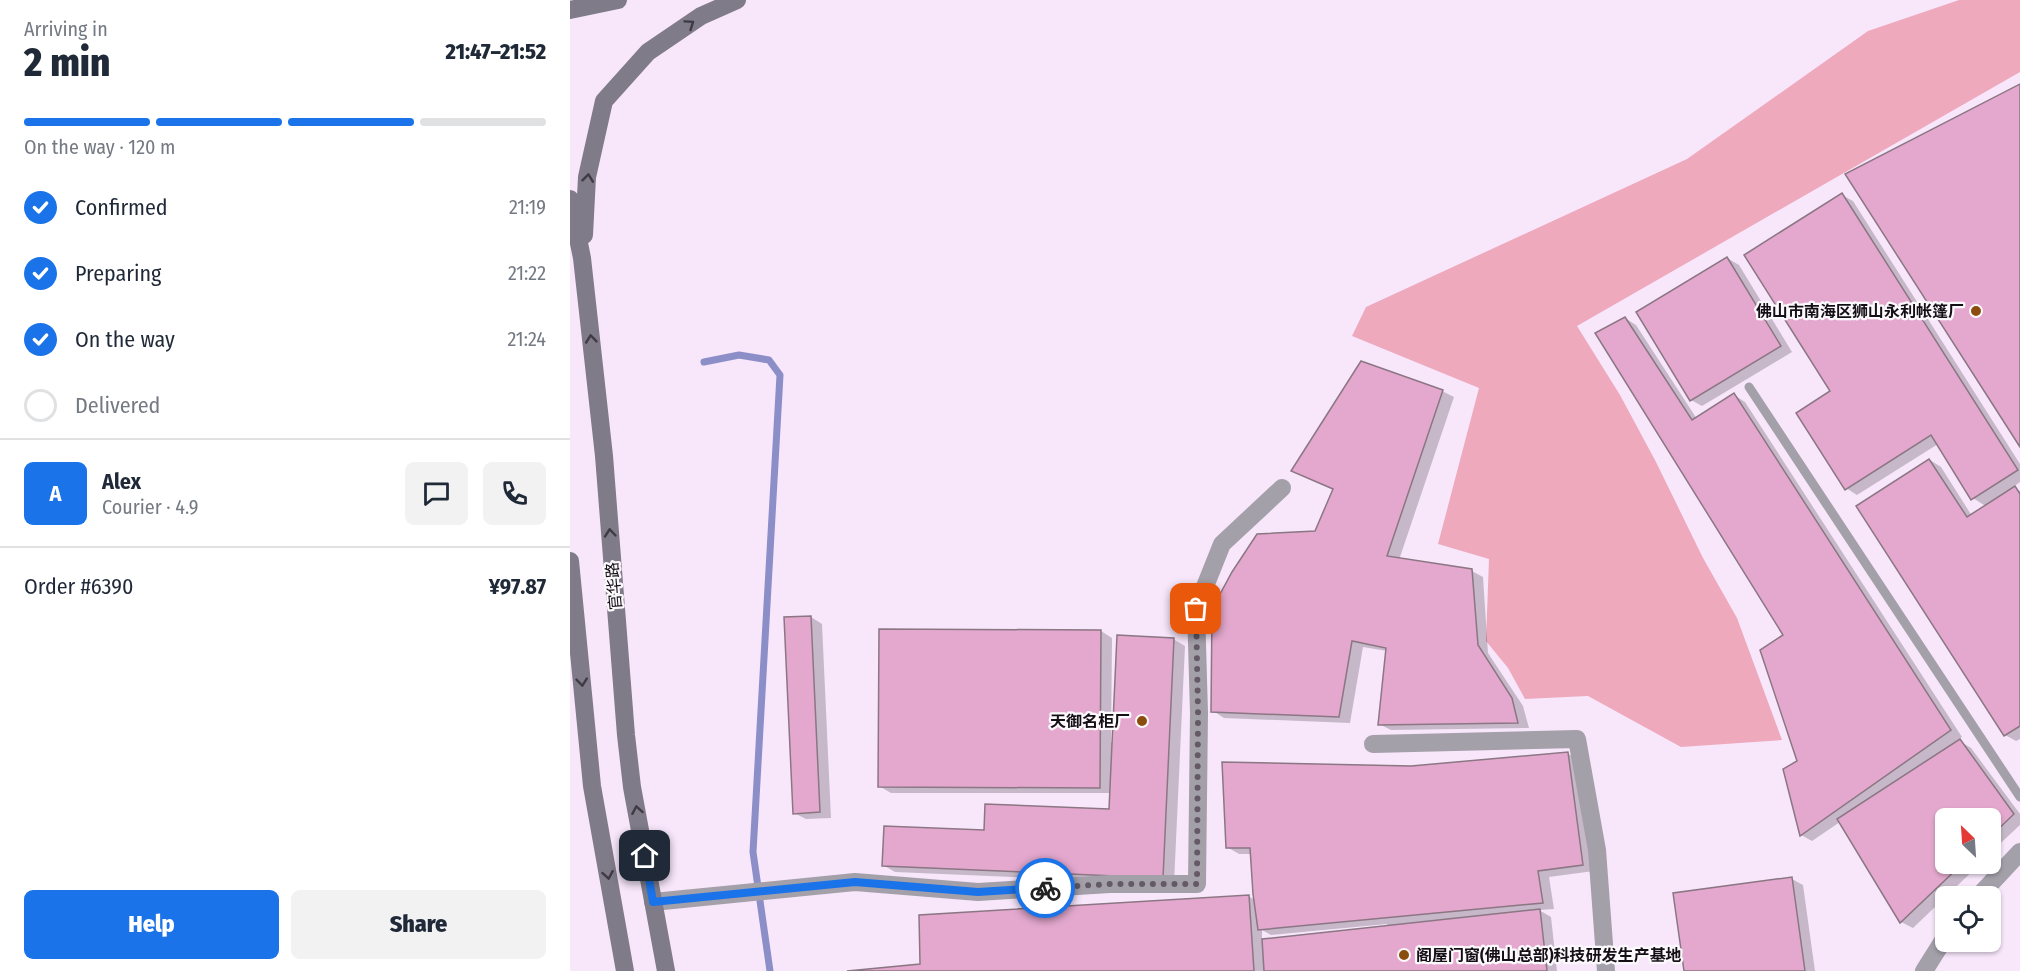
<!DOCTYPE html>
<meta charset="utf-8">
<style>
:root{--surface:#fff;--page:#f2f2f3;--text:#1f2937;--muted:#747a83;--line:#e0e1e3;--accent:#1a73e8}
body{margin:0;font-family:"Fira Sans Condensed","Noto Sans SC",sans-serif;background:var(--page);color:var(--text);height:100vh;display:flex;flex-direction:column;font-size:22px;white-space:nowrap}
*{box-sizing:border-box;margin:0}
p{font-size:20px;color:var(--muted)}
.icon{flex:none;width:33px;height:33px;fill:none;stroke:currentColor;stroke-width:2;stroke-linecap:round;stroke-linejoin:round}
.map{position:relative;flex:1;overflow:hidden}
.details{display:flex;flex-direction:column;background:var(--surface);width:570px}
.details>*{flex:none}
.needle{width:39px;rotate:335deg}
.tools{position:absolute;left:1365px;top:808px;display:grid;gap:12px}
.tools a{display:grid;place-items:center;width:66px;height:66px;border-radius:9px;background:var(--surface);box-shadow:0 2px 4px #0004;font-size:30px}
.pin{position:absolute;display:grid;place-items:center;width:51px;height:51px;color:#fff;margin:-26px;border-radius:12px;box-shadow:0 3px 9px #0006}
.courier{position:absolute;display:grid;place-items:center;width:60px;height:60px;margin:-30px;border:4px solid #1a73e8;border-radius:50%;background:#fff;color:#222;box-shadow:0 2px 8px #0007}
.headline em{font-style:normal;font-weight:800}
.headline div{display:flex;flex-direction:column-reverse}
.headline{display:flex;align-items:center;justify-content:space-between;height:102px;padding:0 24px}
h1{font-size:39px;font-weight:800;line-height:45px}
.bar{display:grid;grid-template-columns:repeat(4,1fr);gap:9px 6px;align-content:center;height:72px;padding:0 24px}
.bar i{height:8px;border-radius:4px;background:var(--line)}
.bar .on{background:var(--accent)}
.bar p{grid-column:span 4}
.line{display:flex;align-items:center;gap:15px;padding:0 24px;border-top:2px solid var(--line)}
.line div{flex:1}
.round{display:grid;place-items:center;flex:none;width:63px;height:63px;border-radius:9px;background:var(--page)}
ol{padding:0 24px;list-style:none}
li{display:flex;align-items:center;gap:18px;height:66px}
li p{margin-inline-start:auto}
li .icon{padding:6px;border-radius:50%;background:var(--accent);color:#fff;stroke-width:4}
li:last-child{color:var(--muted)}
li i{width:33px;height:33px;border:3px solid var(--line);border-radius:50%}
.action{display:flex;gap:12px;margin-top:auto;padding:12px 24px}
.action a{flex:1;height:69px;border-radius:9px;background:var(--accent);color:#fff;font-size:24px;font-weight:800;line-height:69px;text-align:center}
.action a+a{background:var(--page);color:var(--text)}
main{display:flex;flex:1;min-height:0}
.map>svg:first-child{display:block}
</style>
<main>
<section class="details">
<div class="headline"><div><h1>2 min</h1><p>Arriving in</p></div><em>21:47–21:52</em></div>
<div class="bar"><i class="on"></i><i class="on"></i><i class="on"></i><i></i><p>On the way · 120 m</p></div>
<ol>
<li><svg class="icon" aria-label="check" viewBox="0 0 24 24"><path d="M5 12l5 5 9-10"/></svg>Confirmed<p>21:19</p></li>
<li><svg class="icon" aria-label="check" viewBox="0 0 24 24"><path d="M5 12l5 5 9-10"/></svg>Preparing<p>21:22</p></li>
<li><svg class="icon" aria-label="check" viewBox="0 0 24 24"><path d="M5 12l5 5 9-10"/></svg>On the way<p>21:24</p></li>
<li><i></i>Delivered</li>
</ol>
<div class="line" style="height:108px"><b class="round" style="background:var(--accent);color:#fff">A</b><div><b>Alex</b><p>Courier · 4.9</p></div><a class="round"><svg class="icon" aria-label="chat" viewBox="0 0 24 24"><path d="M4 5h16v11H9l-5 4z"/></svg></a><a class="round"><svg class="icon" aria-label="phone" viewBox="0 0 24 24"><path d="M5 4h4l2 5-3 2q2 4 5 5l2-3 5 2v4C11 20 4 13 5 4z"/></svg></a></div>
<div class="line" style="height:78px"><div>Order #6390</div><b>¥97.87</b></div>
<div class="action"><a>Help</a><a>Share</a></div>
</section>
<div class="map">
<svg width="1450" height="971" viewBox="0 0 1450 971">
<rect width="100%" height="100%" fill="#f8e7fb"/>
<path fill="#eea9bd" d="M1389,0H1450V72L1007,326L1050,395L1086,462L1133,558L1167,618L1212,740L1111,747L1018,696L955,699L938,668L916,641L919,559L868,544L909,388L782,336L796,307L1117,159L1298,31Z"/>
<g fill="#0003" fill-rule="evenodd">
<path d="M1272,195L1283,201L1450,464V482L1443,487L1450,491V739L1446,741L1435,735L1360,460L1371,467L1402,516L1417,507L1403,498L1368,444L1287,495L1276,488L1262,392Z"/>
<path d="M1157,258L1169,265L1222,352L1132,406L1121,400Z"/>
<path d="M1055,318L1066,325L1127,419L1164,395L1175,402L1392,737L1388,740L1401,748L1450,814V825L1420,853V819H1376V864H1410L1343,928L1331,922L1270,822L1242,841L1231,835L1229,762L1215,635Z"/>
<path d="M872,391L884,397L829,560L902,571L913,577L918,653L953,706L959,728L821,730L809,724L817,651L793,647L780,723L654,718L643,711L746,532L764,490L723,471Z"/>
<path d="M241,617L252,624L261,818L236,819L224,813Z"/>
<path d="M531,631L542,638L541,742L544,743L603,639L615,646L604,884L325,872L313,865L415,832L541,810V793H321L309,786Z"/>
<path d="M997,753L1009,760L1024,871L979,877L984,909L969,910L981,917L987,971H292L352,965L678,896L685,900L682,854H669L657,847L841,768ZM817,924V927L692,941V930L701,935Z"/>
<path d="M1222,879L1233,885L1245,971H1115Z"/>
</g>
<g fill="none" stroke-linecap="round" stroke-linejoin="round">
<path stroke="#8c8ec8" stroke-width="7" d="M134,362L169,355L199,360L210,375L183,852L200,971"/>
</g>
<g fill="#e4a8ce" stroke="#8b7683" stroke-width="1.5">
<path d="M1450,84V447L1275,174Z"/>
<path d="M1272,193L1448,470L1401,500L1361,435L1275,490L1226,413L1260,391L1174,255Z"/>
<path d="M1157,257L1211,346L1120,401L1066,312Z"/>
<path d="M1055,317L1122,420L1164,393L1381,730L1230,836L1213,769L1227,761L1190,650L1213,635L1025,333Z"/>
<path d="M791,361L873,390L817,556L902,569L908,645L942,698L948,723L808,725L816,648L782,641L769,717L641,712L642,609L662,572L687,534L745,531L763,489L721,471Z"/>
<path d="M1359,459L1397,517L1445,486L1450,494V726L1434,736L1286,506Z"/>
<path d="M241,616L250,812L223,814L214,617Z"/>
<path d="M309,629L531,630L530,788L308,787Z"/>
<path d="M547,635L604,638L593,878L312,866L314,826L414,830L415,804L539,809Z"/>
<path d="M1390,739L1444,814L1420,837V819H1376V864H1392L1330,923L1267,819Z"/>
<path d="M998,752L1013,865L968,871L973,903L688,930L683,894L680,848H656L652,762L841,766Z"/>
<path d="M1222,877L1235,971H1114L1103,893Z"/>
<path d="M679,895L684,971H277L350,964L349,915Z"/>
<path d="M970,909L977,971H694L692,939Z"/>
</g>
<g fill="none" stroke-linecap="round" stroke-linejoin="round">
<path stroke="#a4a0aa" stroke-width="9" d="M1179,387L1450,797"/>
<g stroke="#a4a0aa" stroke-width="18">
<path d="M803,744L1007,739L1027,850L1036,971"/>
<path d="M1408,897L1450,852"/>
<path d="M83,902L285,882L408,892L540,884H627L629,713L626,609L652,544L712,488"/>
<path d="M1354,971L1376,936"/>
</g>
<g stroke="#807b89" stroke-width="18">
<path d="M0,10L48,0"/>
<path d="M0,199L12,258L34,456L56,735L62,787L96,971"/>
<path d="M14,235L17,177L34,101L78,52L131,16L167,0"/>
<path d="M0,561L22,786L55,971"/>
</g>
</g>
<defs><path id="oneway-chevron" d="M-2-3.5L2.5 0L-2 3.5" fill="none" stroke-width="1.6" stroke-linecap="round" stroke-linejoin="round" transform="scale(1.5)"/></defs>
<g stroke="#3f3a43">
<use href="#oneway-chevron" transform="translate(120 24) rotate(-34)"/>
<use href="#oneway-chevron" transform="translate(18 178) rotate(-83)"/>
<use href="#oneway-chevron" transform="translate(21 339) rotate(-96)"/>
<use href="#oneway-chevron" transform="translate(40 533) rotate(-95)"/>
<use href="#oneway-chevron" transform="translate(12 682) rotate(84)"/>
<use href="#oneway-chevron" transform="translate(67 810) rotate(-100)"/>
<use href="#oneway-chevron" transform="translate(38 875) rotate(80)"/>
</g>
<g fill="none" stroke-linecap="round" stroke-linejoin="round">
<path stroke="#645a66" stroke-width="6" stroke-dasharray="0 10.8" d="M475,888L540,884H627L628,713L626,609"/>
<path stroke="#1a73e8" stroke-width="8" d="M75,856L83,902L285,882L408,892L475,888"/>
</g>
<g fill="#8a4d0e" stroke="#fcf9fd" stroke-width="2">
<circle cx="1406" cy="311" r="6"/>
<circle cx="572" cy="721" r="6"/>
<circle cx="834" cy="955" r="6"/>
</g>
<g text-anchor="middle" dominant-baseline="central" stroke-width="4.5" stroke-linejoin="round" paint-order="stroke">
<g font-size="16" font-weight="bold" fill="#140e15" stroke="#fcf9fd" text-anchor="end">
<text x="1394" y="311">佛山市南海区狮山永利帐篷厂</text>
<text x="560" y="721">天御名柜厂</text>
<text x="846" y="955" text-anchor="start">阁屋门窗(佛山总部)科技研发生产基地</text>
</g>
<g font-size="16" fill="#140e15" stroke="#fcf9fd">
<text transform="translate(44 586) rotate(-95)">官华路</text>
</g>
</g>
</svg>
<div class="tools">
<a><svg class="needle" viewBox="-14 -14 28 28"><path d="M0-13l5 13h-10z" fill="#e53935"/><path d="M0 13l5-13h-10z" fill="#747a83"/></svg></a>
<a><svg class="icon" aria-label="locate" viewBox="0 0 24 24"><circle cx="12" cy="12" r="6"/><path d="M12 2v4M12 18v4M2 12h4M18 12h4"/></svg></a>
</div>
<div class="pin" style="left:626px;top:609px;background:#ea580c"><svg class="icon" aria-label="bag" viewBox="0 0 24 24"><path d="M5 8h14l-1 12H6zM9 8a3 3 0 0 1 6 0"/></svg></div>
<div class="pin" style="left:75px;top:856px;background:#1f2937"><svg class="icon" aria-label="home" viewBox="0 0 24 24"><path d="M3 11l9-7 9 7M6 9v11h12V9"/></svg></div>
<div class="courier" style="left:475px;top:888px"><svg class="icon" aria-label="bike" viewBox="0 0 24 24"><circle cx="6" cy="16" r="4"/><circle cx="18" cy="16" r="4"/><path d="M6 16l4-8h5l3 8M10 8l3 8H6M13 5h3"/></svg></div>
</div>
</main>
